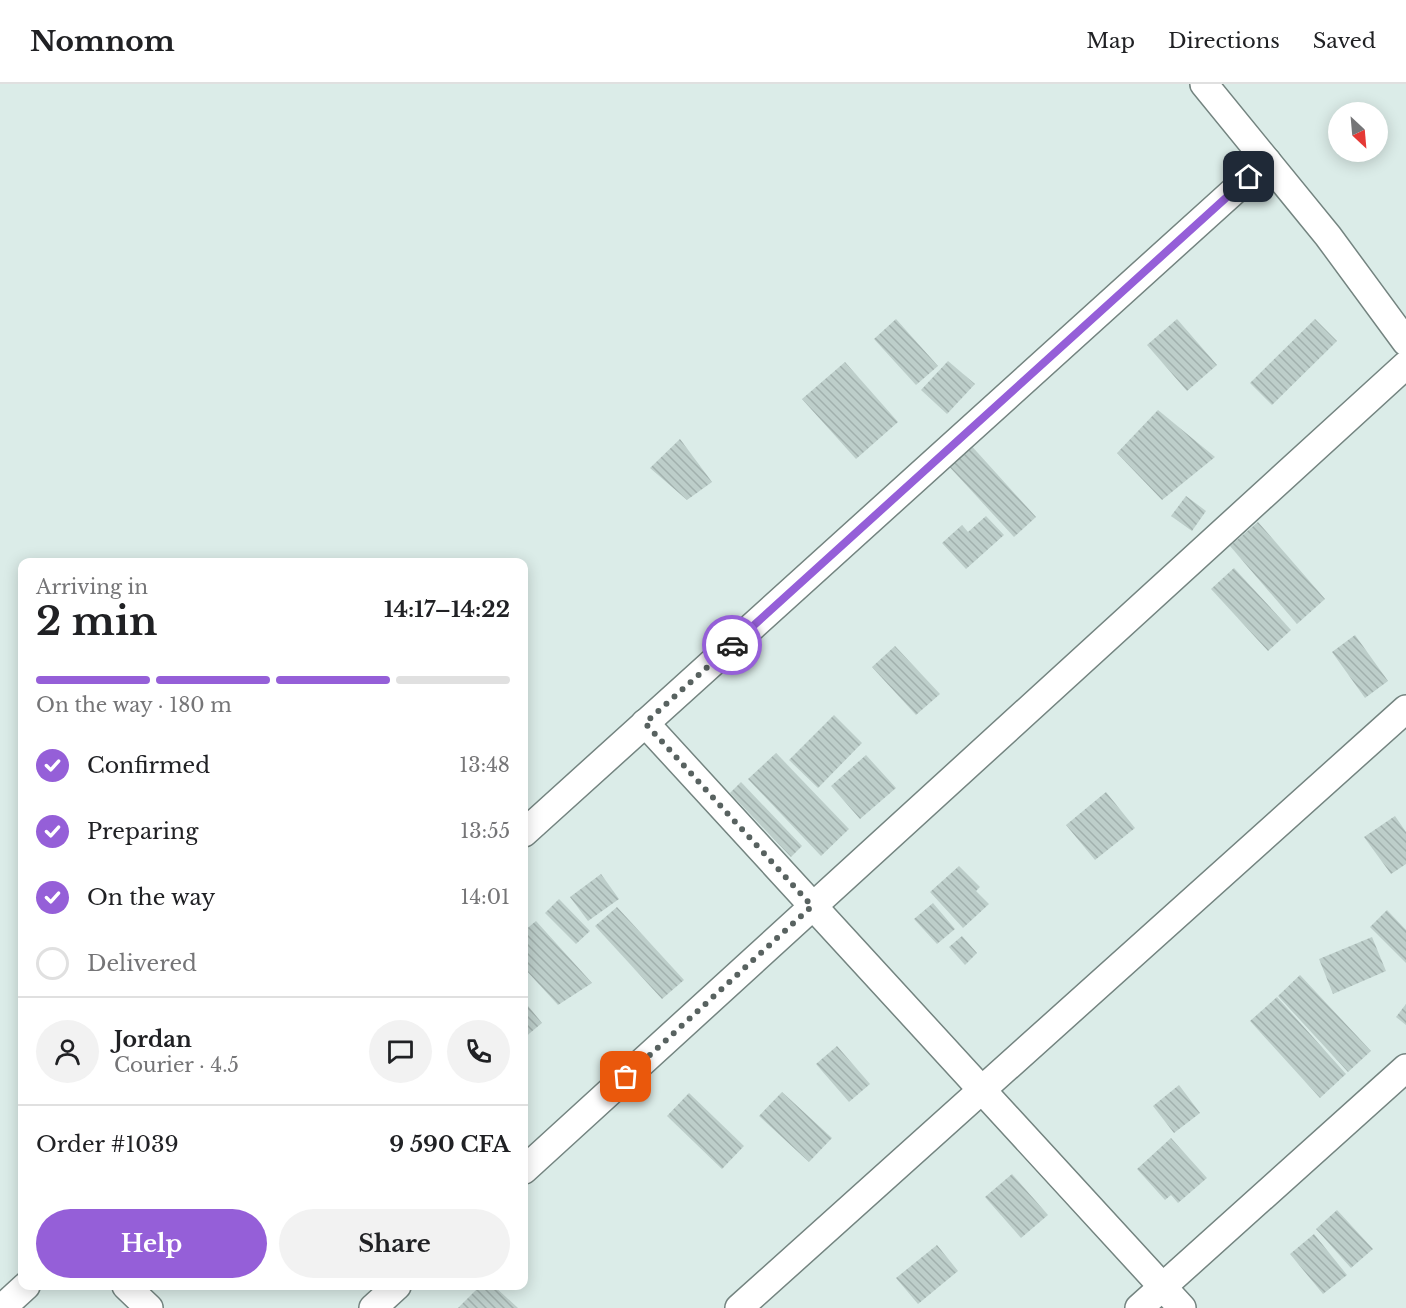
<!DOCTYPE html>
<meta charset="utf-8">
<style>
:root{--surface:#fff;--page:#f2f2f2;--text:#202124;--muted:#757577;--line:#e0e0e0;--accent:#955fd8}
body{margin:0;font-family:"Libre Baskerville",serif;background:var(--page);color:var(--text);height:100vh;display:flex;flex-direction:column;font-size:22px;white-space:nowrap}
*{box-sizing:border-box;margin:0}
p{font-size:20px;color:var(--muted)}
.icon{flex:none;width:33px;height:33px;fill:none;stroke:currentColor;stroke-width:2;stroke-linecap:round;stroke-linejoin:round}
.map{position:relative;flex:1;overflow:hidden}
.details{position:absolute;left:18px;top:474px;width:510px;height:732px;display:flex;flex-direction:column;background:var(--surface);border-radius:12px;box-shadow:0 3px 15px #0003}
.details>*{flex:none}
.needle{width:39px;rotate:154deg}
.controls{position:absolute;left:1328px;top:18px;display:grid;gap:12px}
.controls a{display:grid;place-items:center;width:60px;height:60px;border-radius:50%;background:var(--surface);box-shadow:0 3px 15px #0003;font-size:30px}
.pin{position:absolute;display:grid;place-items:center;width:51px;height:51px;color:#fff;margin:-26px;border-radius:12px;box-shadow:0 3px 9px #0006}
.courier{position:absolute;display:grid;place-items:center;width:60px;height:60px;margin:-30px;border:4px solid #955fd8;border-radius:50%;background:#fff;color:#222;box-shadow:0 2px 8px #0007}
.headline em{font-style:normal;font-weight:700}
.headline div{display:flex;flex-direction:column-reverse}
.headline{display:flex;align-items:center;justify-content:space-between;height:102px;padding:0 18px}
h1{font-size:39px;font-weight:700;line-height:45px}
.bar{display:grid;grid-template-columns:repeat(4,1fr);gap:9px 6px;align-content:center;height:72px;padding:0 18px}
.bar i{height:8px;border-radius:4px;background:var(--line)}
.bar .on{background:var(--accent)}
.bar p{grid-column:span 4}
.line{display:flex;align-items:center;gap:15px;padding:0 18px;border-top:2px solid var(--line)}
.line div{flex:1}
.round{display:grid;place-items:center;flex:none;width:63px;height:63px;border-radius:32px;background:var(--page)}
ol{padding:0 18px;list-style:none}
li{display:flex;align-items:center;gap:18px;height:66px}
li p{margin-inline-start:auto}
li .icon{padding:6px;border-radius:50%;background:var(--accent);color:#fff;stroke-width:4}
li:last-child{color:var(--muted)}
li i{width:33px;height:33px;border:3px solid var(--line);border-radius:50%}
.button{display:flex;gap:12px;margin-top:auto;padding:12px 18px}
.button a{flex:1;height:69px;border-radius:36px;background:var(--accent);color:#fff;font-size:24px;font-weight:700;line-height:69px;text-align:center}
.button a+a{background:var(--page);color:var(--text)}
header{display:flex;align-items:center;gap:36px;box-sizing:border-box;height:84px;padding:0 30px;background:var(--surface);border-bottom:2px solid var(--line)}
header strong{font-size:28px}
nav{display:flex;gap:33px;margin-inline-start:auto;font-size:21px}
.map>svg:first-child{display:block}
</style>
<header>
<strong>Nomnom</strong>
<nav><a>Map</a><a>Directions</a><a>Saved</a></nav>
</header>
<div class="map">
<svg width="1406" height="1224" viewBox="0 0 1406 1224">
<defs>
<pattern id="building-back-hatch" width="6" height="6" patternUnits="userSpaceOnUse" patternTransform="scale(1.5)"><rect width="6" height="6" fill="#bdceca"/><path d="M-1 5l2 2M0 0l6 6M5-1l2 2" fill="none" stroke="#a1b0ad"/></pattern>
</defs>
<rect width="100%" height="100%" fill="#dbece8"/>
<g fill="url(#building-back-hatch)">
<path d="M896,235L938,282L916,301L874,255Z"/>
<path d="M1177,235L1217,281L1187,307L1147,261Z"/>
<path d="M1315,235L1337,257L1272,321L1250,299Z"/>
<path d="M948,277L975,300L947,330L921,306Z"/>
<path d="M845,278L898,338L856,375L802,315Z"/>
<path d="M1158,326L1215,373L1162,416L1117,369Z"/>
<path d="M680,355L712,398L687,416L650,384Z"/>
<path d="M968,358L1036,433L1014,453L945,378Z"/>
<path d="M1186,412L1206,427L1192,447L1171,432Z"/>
<path d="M986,432L1004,451L966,485L942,459L962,441L968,448Z"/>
<path d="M1258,438L1325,515L1297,540L1230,462Z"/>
<path d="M1234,484L1291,546L1268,567L1211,505Z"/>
<path d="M1355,551L1388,597L1365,614L1332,568Z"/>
<path d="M895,562L940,610L916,631L872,583Z"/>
<path d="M834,631L862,659L818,704L789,676Z"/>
<path d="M776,669L849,745L821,772L748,695Z"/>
<path d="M866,671L896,704L860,735L831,702Z"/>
<path d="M741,698L802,762L791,773L730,709Z"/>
<path d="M1106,708L1135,744L1095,776L1066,741Z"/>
<path d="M1395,732L1406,748V780L1391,790L1364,753Z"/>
<path d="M959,782L980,803L976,807L989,820L963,844L930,808Z"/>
<path d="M601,790L619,815L588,837L570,813Z"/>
<path d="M559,815L590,847L576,860L545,829Z"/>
<path d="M933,819L955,845L937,860L914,835Z"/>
<path d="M617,823L684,896L662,915L595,842Z"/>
<path d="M1387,826L1406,846V879L1370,843Z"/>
<path d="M536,837L592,899L558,921L524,884V847Z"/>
<path d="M962,852L977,869L965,881L949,863Z"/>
<path d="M1372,853L1386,887L1333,910L1319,875Z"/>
<path d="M1300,891L1371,967L1348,988L1278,912Z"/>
<path d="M1277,913L1346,990L1320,1014L1250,937Z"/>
<path d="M524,917L542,939L524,954Z"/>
<path d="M1406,920V941L1396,933Z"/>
<path d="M837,962L870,1000L849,1018L816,980Z"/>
<path d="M1179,1001L1200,1029L1174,1049L1153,1022Z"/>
<path d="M782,1008L832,1054L809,1078L759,1032Z"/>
<path d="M689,1009L744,1062L722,1085L667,1032Z"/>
<path d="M1171,1054L1207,1094L1178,1119L1171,1111L1165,1116L1137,1085Z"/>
<path d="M1012,1090L1048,1131L1021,1154L985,1113Z"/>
<path d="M1337,1126L1373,1165L1351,1184L1316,1145Z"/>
<path d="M1314,1150L1347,1191L1323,1210L1290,1170Z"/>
<path d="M937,1161L958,1187L918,1220L896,1194Z"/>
<path d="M480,1202H494L518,1224H458Z"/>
</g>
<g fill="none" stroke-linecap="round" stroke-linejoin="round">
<defs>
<g id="minor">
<path d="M1204,0L1328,152L1406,258"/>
<path d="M645,639L1182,1224"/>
<path d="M524,749L1267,77"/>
<path d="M524,1086L1406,281"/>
<path d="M126,1202L149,1224"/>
<path d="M2,1224L26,1202"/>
<path d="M373,1224L397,1202"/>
<path d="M739,1224L1406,625"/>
<path d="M1139,1224L1406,984"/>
</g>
</defs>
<use href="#minor" stroke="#748480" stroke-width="30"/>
<use href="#minor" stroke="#fff" stroke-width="27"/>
</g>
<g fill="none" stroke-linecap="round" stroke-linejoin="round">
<path stroke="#586260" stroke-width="6" stroke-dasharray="0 10.8" d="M626,993L812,822L645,639L732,561"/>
<path stroke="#955fd8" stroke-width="8" d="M732,561L1249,93"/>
</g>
</svg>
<div class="controls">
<a><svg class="needle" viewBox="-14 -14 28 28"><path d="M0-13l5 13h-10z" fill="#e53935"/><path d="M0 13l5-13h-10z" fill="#757577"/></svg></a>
</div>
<div class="pin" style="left:626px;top:993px;background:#ea580c"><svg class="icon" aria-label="bag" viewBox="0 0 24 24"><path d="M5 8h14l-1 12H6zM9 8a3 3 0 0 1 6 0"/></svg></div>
<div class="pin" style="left:1249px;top:93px;background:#1f2937"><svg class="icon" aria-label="home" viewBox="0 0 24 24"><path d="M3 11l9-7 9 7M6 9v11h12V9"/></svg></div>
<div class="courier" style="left:732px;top:561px"><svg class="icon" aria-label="car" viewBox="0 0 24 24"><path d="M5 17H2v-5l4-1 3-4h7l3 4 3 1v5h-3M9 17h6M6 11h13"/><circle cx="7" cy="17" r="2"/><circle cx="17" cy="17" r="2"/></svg></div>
<section class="details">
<div class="headline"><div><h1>2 min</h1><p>Arriving in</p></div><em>14:17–14:22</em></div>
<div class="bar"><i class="on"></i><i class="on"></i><i class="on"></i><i></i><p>On the way · 180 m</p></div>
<ol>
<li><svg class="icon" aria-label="check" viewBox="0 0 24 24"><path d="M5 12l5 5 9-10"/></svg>Confirmed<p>13:48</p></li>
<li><svg class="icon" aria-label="check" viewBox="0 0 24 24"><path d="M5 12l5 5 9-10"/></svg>Preparing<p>13:55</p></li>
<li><svg class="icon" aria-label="check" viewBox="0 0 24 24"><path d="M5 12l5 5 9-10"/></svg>On the way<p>14:01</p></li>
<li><i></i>Delivered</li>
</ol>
<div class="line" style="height:108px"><a class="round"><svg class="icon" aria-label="person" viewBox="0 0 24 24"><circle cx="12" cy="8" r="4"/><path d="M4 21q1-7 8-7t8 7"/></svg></a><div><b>Jordan</b><p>Courier · 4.5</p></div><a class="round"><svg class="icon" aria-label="chat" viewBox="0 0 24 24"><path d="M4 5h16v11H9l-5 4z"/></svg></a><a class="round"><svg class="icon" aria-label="phone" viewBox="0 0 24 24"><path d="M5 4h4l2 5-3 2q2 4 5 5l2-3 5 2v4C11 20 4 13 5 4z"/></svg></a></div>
<div class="line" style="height:78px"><div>Order #1039</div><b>9 590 CFA</b></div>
<div class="button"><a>Help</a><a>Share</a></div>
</section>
</div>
